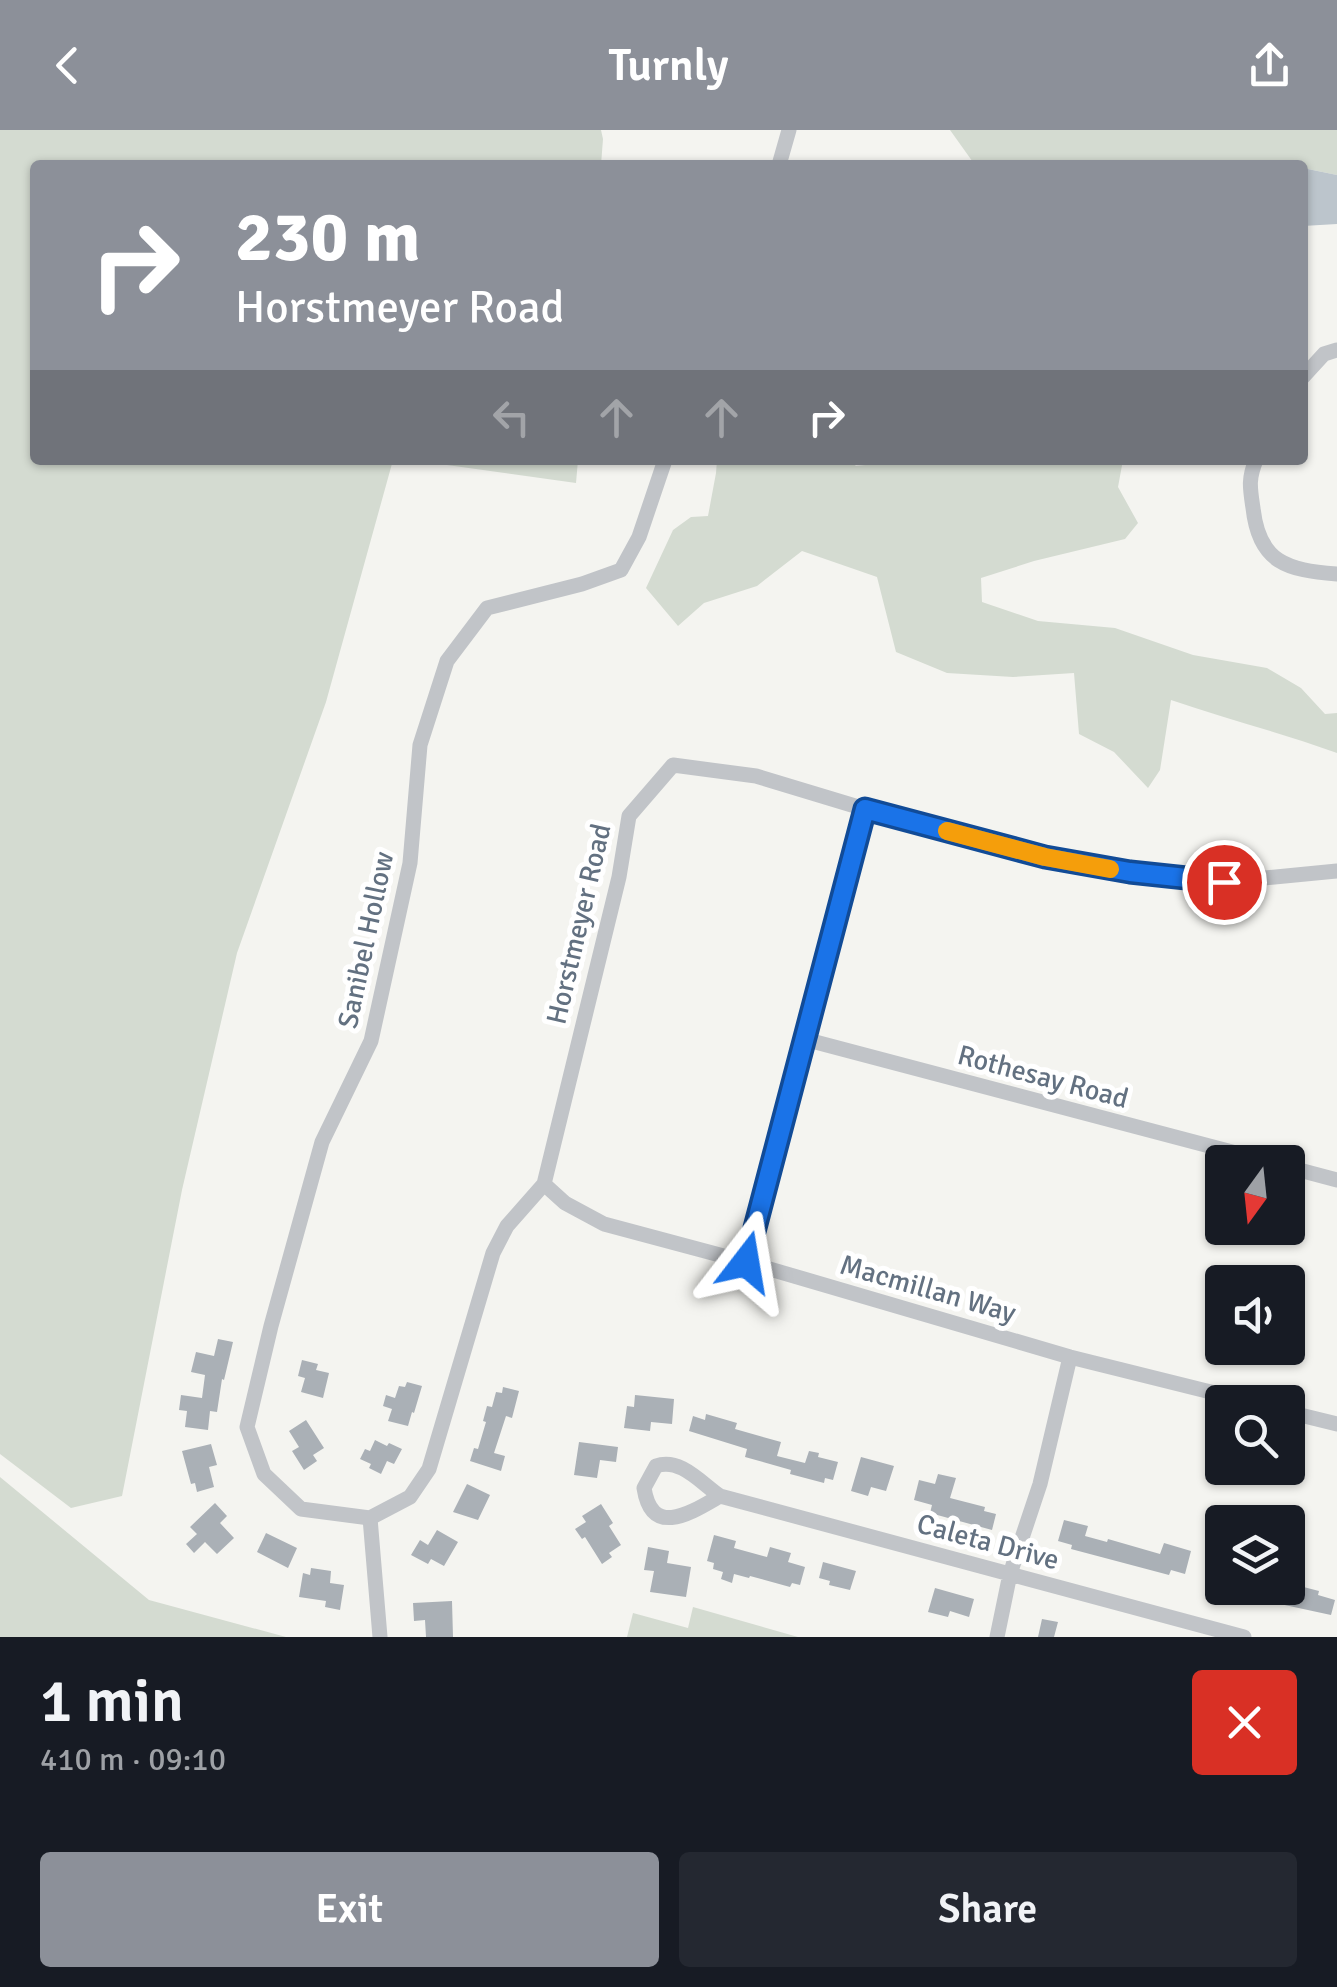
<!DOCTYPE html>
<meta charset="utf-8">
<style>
:root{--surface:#171b24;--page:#242831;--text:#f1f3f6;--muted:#9ea1a6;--accent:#8c9099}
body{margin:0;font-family:Signika,sans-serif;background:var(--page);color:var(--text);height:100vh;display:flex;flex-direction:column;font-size:38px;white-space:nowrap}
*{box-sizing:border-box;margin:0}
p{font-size:32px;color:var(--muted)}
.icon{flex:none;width:55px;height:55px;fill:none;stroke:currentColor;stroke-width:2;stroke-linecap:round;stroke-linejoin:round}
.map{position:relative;height:1507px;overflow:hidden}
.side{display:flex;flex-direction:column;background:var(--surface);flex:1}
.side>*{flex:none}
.hud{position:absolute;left:30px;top:30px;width:1278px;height:305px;border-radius:10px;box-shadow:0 2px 8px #0004;background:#8c9099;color:#fff;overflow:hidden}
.needle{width:65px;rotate:195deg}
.buttons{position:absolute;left:1205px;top:1015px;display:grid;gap:20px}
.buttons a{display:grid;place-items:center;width:100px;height:100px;border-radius:10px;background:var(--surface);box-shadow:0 2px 8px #0004;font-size:50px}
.pin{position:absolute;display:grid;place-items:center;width:85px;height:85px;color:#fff;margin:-42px;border:5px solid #fff;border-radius:50%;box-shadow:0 2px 10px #0007}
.me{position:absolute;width:110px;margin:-55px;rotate:14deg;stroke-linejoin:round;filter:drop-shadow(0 0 8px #0008)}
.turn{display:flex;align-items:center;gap:35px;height:210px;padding:0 40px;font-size:45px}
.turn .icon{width:130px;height:130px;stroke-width:2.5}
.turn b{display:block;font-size:70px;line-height:85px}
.lanes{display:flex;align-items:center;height:95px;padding:0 40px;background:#0003;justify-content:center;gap:50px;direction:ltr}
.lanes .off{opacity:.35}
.round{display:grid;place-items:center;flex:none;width:105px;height:105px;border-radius:10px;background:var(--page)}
.overview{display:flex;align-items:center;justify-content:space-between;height:170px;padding:0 40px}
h1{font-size:60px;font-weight:600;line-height:75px}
.primary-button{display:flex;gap:20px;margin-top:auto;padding:20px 40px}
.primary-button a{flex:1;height:115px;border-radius:10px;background:var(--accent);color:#fff;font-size:40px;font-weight:600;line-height:115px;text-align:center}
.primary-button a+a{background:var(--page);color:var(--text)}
header{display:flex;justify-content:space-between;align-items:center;height:130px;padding:0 40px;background:var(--accent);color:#fff;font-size:45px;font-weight:600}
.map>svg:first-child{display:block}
.green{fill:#d4dbd1}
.water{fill:#bcc5cc}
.building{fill:#aab0b6}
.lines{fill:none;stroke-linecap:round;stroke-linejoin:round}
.street{stroke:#c1c4c8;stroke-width:15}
.route-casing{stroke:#114b97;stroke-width:25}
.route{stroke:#1a73e8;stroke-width:18}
.slow{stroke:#f59e0b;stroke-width:18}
.labels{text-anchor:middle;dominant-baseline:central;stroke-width:10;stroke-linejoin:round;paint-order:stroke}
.street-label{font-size:28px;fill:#637181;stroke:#fff}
</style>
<header><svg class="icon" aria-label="back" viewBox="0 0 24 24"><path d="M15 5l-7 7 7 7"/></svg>Turnly<svg class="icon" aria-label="share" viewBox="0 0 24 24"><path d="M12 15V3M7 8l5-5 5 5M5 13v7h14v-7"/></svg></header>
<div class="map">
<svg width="1337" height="1507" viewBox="0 0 1337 1507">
<rect width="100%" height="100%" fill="#f4f4f0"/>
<path class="green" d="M 0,0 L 601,0 L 603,9 L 601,35 L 35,35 L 35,330 L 393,330 L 326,572 L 237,823 L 182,1060 L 122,1366 L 71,1378 L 0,1324 Z
M 950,0 L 1337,0 L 1337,45 L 1303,38 L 1302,35 L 975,35 Z
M 411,330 L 578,330 L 576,353 Z
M 717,330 L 849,330 L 856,336 L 883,333 L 883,330 L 1123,330 L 1118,357 L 1138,393 L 1125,409 L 1034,431 L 981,448 L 982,472 L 1038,491 L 1115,498 L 1193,525 L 1267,538 L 1301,558 L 1325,584 L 1337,583 L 1337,623 C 1282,603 1226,589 1171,570 L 1160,640 L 1148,658 L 1114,622 L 1079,604 L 1074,543 L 1013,547 L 947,543 L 896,522 L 877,447 L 802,421 L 757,456 L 704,473 L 678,496 L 646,458 L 673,400 L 691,387 L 708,386 L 716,343 Z
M 0,1347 L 149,1470 L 286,1507 L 0,1507 Z
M 693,1477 L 798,1507 L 627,1507 L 633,1483 L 688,1498 Z"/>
<path class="water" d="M 1303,38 L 1337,45 L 1337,94 L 1303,96 Z"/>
<path class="building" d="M 218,1209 L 233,1212 L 224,1250 L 222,1249 L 217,1282 L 210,1281 L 208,1300 L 185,1297 L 187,1281 L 179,1280 L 181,1265 L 202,1268 L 205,1245 L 191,1242 L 196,1222 L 214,1226 Z
M 302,1230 L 318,1234 L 316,1240 L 329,1243 L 323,1268 L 301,1262 L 305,1248 L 298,1246 Z
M 407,1252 L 422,1256 L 414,1283 L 412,1282 L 408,1296 L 388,1291 L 392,1279 L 383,1276 L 386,1265 L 395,1268 L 399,1256 L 405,1257 Z
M 503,1257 L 519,1261 L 512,1288 L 506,1286 L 494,1323 L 505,1326 L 501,1341 L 470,1331 L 474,1318 L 478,1319 L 486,1292 L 483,1291 L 487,1276 L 492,1277 L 496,1262 L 502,1263 Z
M 635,1265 L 674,1269 L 672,1294 L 651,1292 L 650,1301 L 624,1298 L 627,1276 L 634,1277 Z
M 706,1284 L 737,1293 L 735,1299 L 781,1312 L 777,1326 L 805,1333 L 809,1321 L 819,1323 L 818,1327 L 838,1332 L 833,1350 L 825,1348 L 824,1353 L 790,1344 L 791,1340 L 745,1327 L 747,1319 L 689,1301 L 693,1286 L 705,1290 Z
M 306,1290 L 324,1318 L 313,1325 L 317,1331 L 304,1340 L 292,1321 L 299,1317 L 289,1301 Z
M 375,1310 L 387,1316 L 389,1313 L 402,1319 L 394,1334 L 387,1331 L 381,1344 L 369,1338 L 371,1334 L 360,1329 L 365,1319 L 370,1321 Z
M 579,1312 L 618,1317 L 616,1332 L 600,1330 L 597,1348 L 574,1345 Z
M 211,1314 L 217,1335 L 209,1337 L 214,1357 L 197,1362 L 195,1353 L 191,1354 L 182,1321 Z
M 861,1327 L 894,1336 L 886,1361 L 871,1357 L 868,1366 L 851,1361 Z
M 938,1344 L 956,1348 L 950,1368 L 985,1377 L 984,1381 L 996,1384 L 992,1400 L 930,1383 L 932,1375 L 914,1370 L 919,1350 L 935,1354 Z
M 467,1354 L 490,1365 L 478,1390 L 453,1382 Z
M 215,1373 L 227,1386 L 220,1393 L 234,1408 L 217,1424 L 205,1412 L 194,1423 L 186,1414 L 197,1404 L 190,1397 Z
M 601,1374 L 613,1393 L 609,1396 L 621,1415 L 609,1423 L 612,1427 L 602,1434 L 585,1407 L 582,1409 L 575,1399 L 586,1392 L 582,1386 Z
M 1064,1390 L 1088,1396 L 1085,1406 L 1107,1412 L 1108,1409 L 1160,1424 L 1164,1413 L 1191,1421 L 1185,1444 L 1171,1440 L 1169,1445 L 1071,1419 L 1072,1415 L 1058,1411 Z
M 437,1400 L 458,1412 L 444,1436 L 431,1429 L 428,1434 L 411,1425 L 420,1410 L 428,1415 Z
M 266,1403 L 297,1418 L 288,1438 L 257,1422 Z
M 714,1405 L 736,1411 L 734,1418 L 767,1427 L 770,1417 L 791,1423 L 788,1432 L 805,1437 L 800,1455 L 792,1453 L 790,1457 L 750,1446 L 749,1448 L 734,1444 L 732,1453 L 721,1449 L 723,1442 L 713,1439 L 714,1433 L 707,1431 Z
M 648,1417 L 669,1421 L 667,1433 L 691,1437 L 686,1467 L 650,1462 L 654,1441 L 644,1440 Z
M 1211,1431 L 1222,1434 L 1222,1457 L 1206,1453 Z
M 823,1432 L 856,1441 L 850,1460 L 829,1455 L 830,1451 L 819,1448 Z
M 311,1438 L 331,1441 L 330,1453 L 344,1455 L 340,1480 L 325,1477 L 326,1471 L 299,1467 L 303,1443 L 310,1445 Z
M 1288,1453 L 1319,1461 L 1318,1465 L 1335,1470 L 1331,1485 L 1280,1474 L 1236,1460 L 1236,1458 L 1288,1458 Z
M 935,1458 L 974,1469 L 969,1487 L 950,1481 L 948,1487 L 928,1482 Z
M 452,1471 L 453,1507 L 426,1507 L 425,1490 L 414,1491 L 413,1473 Z
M 1042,1489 L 1058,1492 L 1054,1507 L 1038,1507 Z"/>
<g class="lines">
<path class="street" d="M 779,35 L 789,0
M 1302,248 L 1324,224 L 1337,220
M 1256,330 C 1248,349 1250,358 1253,378 C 1259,433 1287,440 1337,444
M 804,909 L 1270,1032
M 1288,1037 L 1337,1050
M 544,1054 L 565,1073 L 604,1094 L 746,1132 L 1070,1227 L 1251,1272
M 746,1132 L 865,679
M 1288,1282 L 1337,1294
M 720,1366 C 692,1382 652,1409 644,1358 L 656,1336 C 680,1327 701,1353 720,1366 L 1244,1507
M 370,1388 L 410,1367 L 429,1339 L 493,1123 L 507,1096 L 544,1054 L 619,747 L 629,686 L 673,635 L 756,646 L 865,679 L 1045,727 L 1130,742 L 1224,752 L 1337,741
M 370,1388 L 301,1379 L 264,1344 L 247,1297 L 271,1196 L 322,1012 L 371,911 L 410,733 L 420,615 L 447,531 L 487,478 L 582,454 L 621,440 L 639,407 L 665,330
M 370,1388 L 380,1507
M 997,1507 L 1010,1444 L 1040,1354 L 1070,1227"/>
</g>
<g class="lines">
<g class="route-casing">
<path id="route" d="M 746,1132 L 865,679 L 1045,727 L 1130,742 L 1224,752"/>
</g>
<use href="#route" class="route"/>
<path class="slow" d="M 947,701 L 1045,727 L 1110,739"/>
</g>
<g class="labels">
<g class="street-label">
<text transform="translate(579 794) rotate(-77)">Horstmeyer Road</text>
<text transform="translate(366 810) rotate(-78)">Sanibel Hollow</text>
<text transform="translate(1043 947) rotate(15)">Rothesay Road</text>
<text transform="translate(928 1159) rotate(16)">Macmillan Way</text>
<text transform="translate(988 1412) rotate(15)">Caleta Drive</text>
</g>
</g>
</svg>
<div class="buttons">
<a><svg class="needle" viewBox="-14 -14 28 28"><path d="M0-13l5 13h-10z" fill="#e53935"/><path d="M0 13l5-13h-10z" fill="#9ea1a6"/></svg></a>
<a><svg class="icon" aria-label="sound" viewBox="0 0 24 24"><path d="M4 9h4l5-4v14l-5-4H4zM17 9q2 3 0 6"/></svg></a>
<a><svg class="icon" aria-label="search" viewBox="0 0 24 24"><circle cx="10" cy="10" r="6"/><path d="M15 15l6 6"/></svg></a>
<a><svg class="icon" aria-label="layers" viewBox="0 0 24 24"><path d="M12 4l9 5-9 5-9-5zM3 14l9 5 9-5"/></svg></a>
</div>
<div class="pin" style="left:1224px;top:752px;background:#d93025"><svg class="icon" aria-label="arrive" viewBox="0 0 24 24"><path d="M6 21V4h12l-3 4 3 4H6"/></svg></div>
<svg class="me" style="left:746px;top:1132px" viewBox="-20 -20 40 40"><path d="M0-17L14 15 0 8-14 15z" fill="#1a73e8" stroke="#fff" stroke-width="4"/></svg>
<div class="hud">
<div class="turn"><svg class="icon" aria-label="right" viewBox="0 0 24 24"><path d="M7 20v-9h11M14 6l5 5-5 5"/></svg><div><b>230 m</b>Horstmeyer Road</div></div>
<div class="lanes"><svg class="icon off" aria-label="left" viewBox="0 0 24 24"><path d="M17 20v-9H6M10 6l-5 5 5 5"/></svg><svg class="icon off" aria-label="ahead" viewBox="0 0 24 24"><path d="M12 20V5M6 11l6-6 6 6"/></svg><svg class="icon off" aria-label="ahead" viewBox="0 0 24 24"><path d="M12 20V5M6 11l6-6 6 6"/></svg><svg class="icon" aria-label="right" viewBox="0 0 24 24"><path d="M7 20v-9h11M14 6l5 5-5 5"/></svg></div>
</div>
</div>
<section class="side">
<div class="overview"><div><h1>1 min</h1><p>410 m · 09:10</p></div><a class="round" style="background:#d93025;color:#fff"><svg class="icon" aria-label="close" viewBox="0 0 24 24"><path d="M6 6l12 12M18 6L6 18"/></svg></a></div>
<div class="primary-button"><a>Exit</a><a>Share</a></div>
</section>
